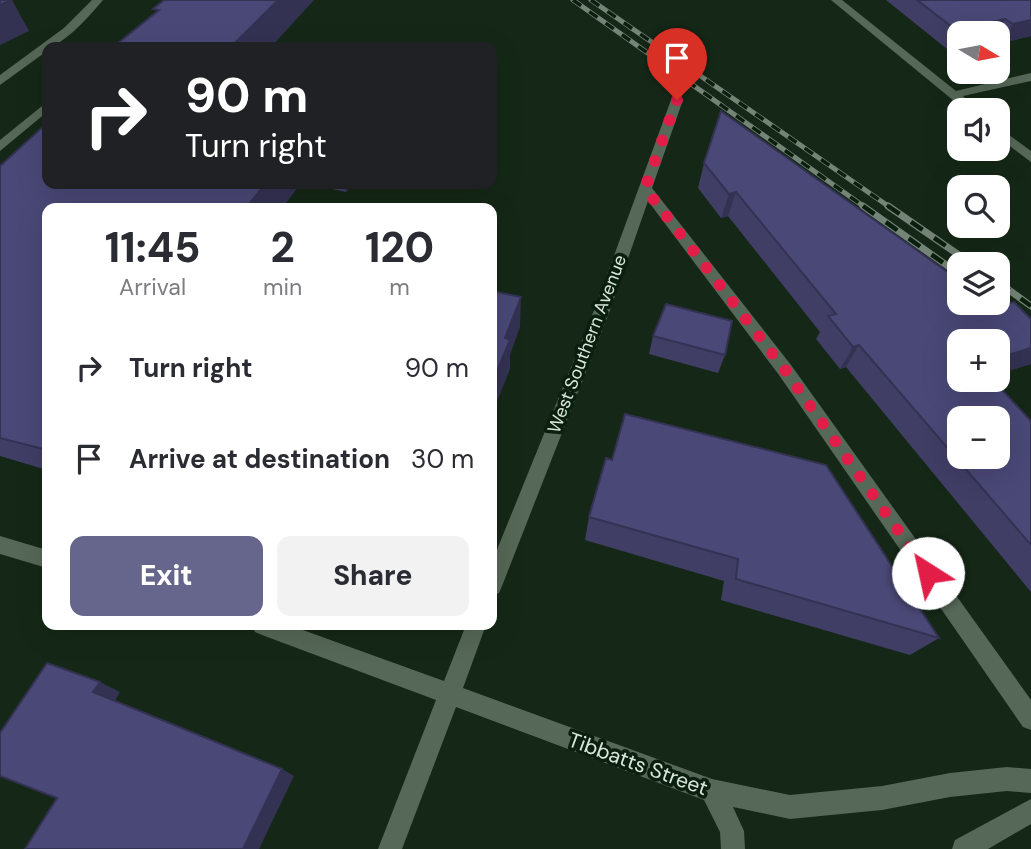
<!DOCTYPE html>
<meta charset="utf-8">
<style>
:root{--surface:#fff;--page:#f2f2f3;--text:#2b2b33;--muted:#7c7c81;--accent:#66668d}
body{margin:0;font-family:"DM Sans",sans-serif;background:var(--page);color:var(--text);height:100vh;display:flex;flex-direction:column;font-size:26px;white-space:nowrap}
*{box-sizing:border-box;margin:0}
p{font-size:23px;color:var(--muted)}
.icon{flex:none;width:38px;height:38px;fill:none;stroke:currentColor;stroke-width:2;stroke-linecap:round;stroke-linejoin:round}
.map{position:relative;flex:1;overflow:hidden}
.drawer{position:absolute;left:42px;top:203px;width:455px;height:427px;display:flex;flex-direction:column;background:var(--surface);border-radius:14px;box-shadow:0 7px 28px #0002}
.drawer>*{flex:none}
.guide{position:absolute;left:42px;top:42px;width:455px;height:147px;border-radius:14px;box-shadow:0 7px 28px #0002;background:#202124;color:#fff;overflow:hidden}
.needle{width:46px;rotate:100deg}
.buttons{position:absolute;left:947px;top:21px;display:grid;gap:14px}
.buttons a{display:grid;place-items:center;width:63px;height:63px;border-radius:14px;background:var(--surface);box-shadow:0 7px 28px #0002;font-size:35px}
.pin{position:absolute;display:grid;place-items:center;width:60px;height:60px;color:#fff;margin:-72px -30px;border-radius:50% 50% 50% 0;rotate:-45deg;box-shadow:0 0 7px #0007}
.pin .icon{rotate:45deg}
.me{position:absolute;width:77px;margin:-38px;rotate:325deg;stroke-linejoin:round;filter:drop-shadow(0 0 5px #0008)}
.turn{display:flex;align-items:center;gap:24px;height:147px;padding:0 28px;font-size:32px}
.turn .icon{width:91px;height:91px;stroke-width:2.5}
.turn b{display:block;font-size:49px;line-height:60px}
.eta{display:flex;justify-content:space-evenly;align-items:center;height:119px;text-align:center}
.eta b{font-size:42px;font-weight:800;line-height:49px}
.action{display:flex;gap:14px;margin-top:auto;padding:14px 28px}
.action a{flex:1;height:80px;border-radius:14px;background:var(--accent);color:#fff;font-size:28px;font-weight:800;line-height:80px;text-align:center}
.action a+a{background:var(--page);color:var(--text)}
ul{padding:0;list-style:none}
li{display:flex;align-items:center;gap:21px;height:91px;padding:0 28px}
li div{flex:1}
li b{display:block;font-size:26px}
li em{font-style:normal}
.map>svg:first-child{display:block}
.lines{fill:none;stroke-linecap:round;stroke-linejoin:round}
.lane{fill:#566857;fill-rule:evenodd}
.street{fill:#566857;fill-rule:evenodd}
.rail-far1-casing{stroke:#748476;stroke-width:5}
.rail-casing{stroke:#748476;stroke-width:7}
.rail-far1{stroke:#0b1f0e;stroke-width:3.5;stroke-dasharray:10;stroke-linecap:butt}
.rail{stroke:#0b1f0e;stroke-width:4.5;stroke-dasharray:14;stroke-linecap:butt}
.wall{fill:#403e65;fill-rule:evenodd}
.shaded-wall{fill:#343253}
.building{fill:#4a4876;stroke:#343253;stroke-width:2;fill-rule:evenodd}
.route{stroke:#e11d48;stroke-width:12;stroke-dasharray:0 21.6}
.labels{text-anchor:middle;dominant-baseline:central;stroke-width:7;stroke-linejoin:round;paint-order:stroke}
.street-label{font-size:18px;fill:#dae7db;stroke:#0b1f0e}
.near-street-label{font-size:21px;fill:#dae7db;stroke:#0b1f0e}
</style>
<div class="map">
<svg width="1031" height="849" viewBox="0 0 1031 849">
<rect width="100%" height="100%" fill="#152817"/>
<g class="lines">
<path class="lane" d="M 92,0 L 103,0 C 92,13 64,46 47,47 L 47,51 L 0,85 L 0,75 L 64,28 Z"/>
<path class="street" d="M 831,0 L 842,0 L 956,91 L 1031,73 L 1031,81 L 963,96 L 978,110 L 965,110 Z
M 677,96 L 683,100 L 652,188 L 791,365 L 1031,700 L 1031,730 L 1023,727 L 779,375 L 648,201 L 609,313 L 502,586 L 499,593 L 492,596 L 492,562 L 593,313 L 671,100 Z
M 47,102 L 47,112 L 0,151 L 0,140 Z
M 998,127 L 1031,151 L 1031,162 L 998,137 Z
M 0,536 L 47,550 L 47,568 L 0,554 Z
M 252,625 L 289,625 L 444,681 L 466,625 L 486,625 L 463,688 L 712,779 L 790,795 L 882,786 L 950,773 L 1007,767 L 1031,769 L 1031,793 L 1007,791 L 950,797 L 882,810 L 790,819 L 733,807 L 744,831 L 745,849 L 721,849 L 720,832 L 704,800 L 456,707 L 402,849 L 378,849 L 436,700 L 262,635 L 255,632 Z
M 1031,799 L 1031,824 L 988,849 L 952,849 L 955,840 Z"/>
<g class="rail-far1-casing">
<path id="rail-far1" d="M 573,0 L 866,208
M 591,0 L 891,208"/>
</g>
<g class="rail-casing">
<path id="rail" d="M 863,206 L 959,274
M 888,206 L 972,264
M 998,282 L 1031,306
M 998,301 L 1031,325"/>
</g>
<use href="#rail-far1" class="rail-far1"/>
<use href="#rail" class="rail"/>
</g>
<path class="wall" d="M 886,0 L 1031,0 L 1031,36 L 1002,43 L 998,40 L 998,33 L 959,33 L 959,46 L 947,49 Z
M 721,111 L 959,280 L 959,303 L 991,303 L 997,307 L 1014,302 L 1031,319 L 1031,364 L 998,374 L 998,341 L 959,341 L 959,380 L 993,380 L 1031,421 L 1031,592 L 846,367 L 840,369 L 816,339 L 820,332 L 728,216 L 721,218 L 698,188 L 704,163 ZM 959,418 L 998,418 L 998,457 L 959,457 Z
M 0,166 L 300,184 L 282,208 L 47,208 L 47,470 L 0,456 Z
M 309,184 L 352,184 L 346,192 Z
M 653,336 L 725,355 L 718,373 L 649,354 Z
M 606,458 L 939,638 L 910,655 L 721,600 L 724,581 L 585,540 L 589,517 Z"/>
<path class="shaded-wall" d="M 10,0 L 12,0 L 29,31 L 0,45 L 0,5 Z
M 278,0 L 314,0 L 271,47 L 231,47 Z
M 1005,19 L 998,33 L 959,33 L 959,46 L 947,49 L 956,30 Z
M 1031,20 L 1031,36 L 1002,43 L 1013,24 Z
M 265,184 L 300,184 L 282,208 L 246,208 Z
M 344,184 L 352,184 L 346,192 Z
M 736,192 L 728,216 L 721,218 L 729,194 Z
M 521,297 L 520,327 L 510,355 L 510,369 L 492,414 L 492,383 L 505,338 Z
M 859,345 L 846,367 L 840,369 L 853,347 Z
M 1031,348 L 1031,364 L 998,374 L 998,358 Z
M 100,682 L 120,692 L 114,702 L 93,692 Z
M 282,769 L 294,776 L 259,849 L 243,849 Z"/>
<path class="building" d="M 0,0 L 10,0 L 0,5 Z
M 164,0 L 278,0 L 231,47 L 113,47 L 159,10 L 153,9 Z
M 917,0 L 1031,0 L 1031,20 L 1013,24 L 1005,19 L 956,30 Z
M 721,111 L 959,280 L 959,303 L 991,303 L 997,307 L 1014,302 L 1031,319 L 1031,348 L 998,358 L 998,341 L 959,341 L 959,380 L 993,380 L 1031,421 L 1031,545 L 859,345 L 853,347 L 828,316 L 836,314 L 736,192 L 729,194 L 704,163 ZM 959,418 L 998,418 L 998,457 L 959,457 Z
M 47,123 L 47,184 L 265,184 L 246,208 L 47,208 L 47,450 L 0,438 L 0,166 Z
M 492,291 L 521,297 L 505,338 L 510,340 L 492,383 Z
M 666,304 L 732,321 L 725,355 L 653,336 Z
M 625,414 L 826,465 L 939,638 L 736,579 L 738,559 L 589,517 L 606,458 L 612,460 Z
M 47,663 L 100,682 L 93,692 L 282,769 L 243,849 L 25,849 L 57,798 L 0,776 L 0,733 Z"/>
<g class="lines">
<path class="route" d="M 677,100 L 645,188 L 785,370 L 928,573"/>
</g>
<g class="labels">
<g class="street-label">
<text transform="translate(587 344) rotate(-69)">West Southern Avenue</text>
</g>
<g class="near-street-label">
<text transform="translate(638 764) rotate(20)">Tibbatts Street</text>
</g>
</g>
</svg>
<div class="buttons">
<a><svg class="needle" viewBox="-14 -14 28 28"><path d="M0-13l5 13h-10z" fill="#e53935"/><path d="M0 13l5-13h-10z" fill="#7c7c81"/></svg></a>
<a><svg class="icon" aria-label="sound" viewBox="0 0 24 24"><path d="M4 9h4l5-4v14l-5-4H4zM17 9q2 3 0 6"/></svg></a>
<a><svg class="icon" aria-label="search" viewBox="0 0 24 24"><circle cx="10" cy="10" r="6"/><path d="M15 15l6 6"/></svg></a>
<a><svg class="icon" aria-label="layers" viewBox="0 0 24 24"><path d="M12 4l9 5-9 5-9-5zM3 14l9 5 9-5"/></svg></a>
<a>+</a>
<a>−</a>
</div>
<div class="pin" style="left:677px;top:100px;background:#d93025"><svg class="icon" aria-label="arrive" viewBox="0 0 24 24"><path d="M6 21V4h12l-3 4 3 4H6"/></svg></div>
<svg class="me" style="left:928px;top:573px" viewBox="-20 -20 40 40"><circle r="19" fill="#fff"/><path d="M0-13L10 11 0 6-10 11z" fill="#e11d48"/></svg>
<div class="guide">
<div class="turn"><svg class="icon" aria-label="right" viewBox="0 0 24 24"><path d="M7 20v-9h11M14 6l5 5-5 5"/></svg><div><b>90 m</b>Turn right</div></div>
</div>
<section class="drawer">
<div class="eta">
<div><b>11:45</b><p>Arrival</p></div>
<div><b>2</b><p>min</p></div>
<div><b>120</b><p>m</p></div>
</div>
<ul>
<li><svg class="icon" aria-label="right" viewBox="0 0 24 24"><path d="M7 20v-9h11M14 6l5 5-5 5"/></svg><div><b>Turn right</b></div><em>90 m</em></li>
<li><svg class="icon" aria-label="arrive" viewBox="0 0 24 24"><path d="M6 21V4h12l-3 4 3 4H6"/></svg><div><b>Arrive at destination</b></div><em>30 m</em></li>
</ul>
<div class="action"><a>Exit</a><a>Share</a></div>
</section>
</div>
